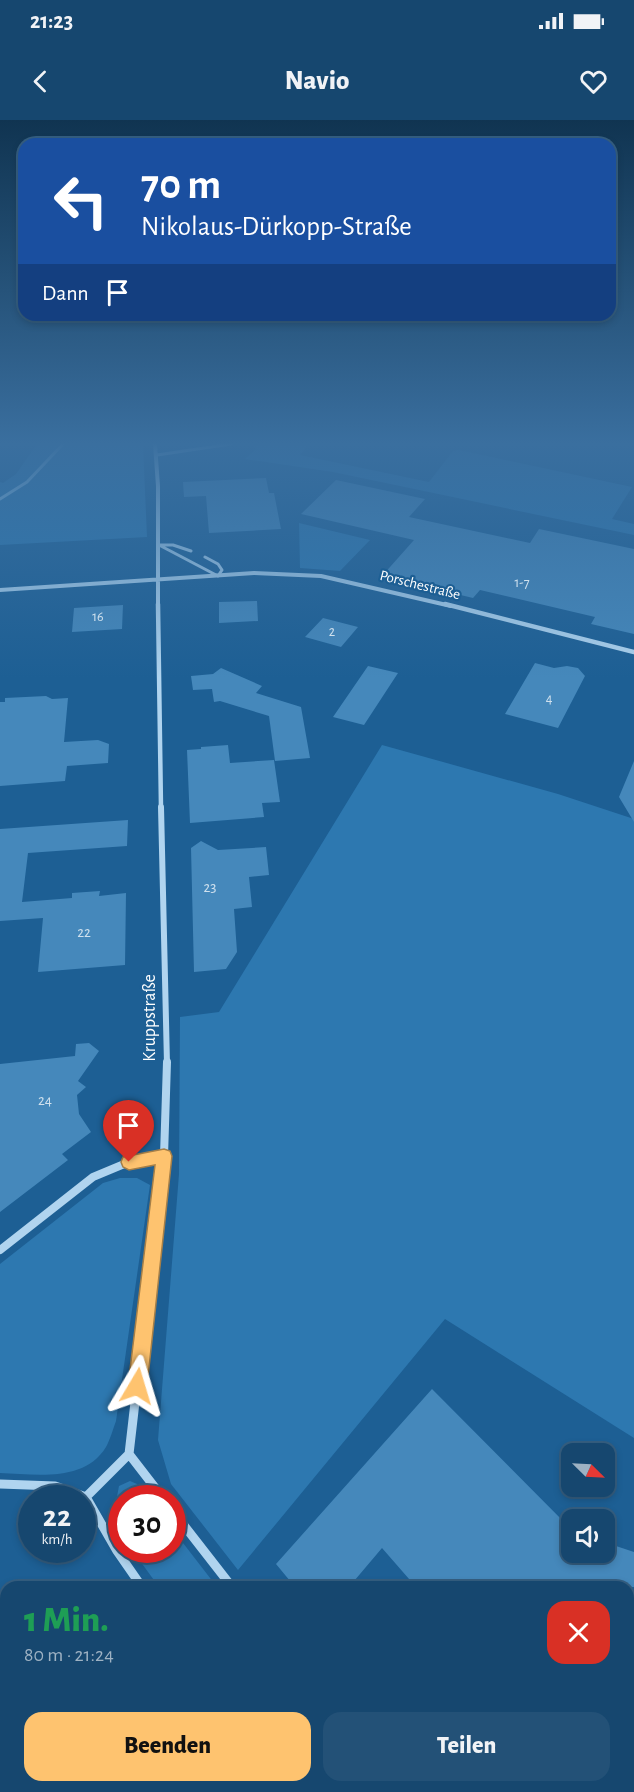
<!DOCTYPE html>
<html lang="de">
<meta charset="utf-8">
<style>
:root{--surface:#16476f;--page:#235177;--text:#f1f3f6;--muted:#9eb2c3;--line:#355f82;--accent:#fec36f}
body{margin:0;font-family:"Alegreya Sans",sans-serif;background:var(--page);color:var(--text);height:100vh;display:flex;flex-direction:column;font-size:22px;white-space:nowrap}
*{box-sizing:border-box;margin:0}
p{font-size:20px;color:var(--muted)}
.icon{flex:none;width:33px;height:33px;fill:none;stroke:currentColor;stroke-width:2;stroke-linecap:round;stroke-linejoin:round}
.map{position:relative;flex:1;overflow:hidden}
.sheet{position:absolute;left:0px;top:1461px;width:634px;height:212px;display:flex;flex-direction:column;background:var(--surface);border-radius:18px 18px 0 0;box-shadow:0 3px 9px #0003,0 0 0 2px var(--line)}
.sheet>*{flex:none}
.hud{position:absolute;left:18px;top:18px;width:598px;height:183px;border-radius:18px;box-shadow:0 3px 9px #0003,0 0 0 2px var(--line);background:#1a4fa0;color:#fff;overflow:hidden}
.needle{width:39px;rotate:114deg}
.fabs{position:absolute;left:561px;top:1323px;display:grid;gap:12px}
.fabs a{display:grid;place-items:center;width:54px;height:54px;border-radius:12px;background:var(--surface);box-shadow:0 3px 9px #0003,0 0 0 2px var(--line);font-size:30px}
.speed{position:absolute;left:18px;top:1365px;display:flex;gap:12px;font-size:30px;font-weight:700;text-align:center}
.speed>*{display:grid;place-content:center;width:78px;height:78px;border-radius:50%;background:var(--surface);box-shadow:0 3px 9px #0003,0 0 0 2px var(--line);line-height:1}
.speed small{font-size:15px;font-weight:400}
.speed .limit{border:9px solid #d22;background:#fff;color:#111}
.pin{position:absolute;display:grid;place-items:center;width:51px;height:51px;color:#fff;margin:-62px -26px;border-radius:50% 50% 50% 0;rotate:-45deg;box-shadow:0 0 6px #0007}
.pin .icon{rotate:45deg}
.me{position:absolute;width:66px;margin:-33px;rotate:7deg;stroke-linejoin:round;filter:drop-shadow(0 0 4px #0008)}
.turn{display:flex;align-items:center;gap:21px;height:126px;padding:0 24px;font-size:27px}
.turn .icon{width:78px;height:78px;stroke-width:2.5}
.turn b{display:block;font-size:42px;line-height:51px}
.then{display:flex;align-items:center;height:57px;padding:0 24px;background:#0003;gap:12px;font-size:22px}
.round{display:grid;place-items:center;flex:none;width:63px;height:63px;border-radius:18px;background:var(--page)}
.summary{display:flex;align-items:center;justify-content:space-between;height:102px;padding:0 24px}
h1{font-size:36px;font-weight:800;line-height:45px;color:#1e9e55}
.cta{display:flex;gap:12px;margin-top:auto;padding:12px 24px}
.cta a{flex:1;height:69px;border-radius:18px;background:var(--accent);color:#111;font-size:24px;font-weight:800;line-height:69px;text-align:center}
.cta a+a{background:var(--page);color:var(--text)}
.status{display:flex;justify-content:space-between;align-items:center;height:42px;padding:0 30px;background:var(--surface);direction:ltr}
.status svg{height:16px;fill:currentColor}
header{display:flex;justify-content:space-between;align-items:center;height:78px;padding:0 24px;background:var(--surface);font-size:27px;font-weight:800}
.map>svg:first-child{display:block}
.green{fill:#2d78b0}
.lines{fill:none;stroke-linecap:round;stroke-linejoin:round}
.stream{stroke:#a3d0f0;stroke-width:3}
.building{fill:#4588bb}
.lane{stroke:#b0d4ef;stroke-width:3}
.street-far4{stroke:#b0d4ef;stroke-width:4}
.street-far3{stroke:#b0d4ef;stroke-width:4.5}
.street-far2{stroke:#b0d4ef;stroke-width:6}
.street-far1{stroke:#b0d4ef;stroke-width:8}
.street{stroke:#b0d4ef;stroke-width:9}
.route{fill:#fec36f;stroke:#a57f48;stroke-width:1.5}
.labels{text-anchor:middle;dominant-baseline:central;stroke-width:4.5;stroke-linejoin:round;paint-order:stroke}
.far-number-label{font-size:14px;fill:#d0e1ee}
.far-street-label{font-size:15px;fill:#fff;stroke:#1d5f94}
.number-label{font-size:15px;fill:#d0e1ee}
.street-label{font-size:18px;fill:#fff;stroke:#1d5f94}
</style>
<div class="status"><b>21:23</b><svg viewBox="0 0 49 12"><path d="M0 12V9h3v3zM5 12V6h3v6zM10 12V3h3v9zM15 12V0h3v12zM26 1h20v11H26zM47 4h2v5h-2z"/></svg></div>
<header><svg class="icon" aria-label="back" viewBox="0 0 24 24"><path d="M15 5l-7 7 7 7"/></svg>Navio<svg class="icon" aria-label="heart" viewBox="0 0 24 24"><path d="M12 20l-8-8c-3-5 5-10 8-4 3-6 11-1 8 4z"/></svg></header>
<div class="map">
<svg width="634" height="1672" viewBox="0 0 634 1672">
<rect width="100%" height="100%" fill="#1d5f94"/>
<path class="green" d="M 37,324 L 143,324 L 147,417 L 0,425 L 0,362 L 3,363 L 16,354 Z
M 262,324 L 304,324 L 307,327 L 300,335 L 429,362 L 453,331 L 459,330 L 632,367 L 612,399 L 634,404 L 634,415 L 333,352 L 245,339 L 256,329 L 252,326 Z
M 299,403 L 370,420 L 340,451 L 300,448 Z
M 382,625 L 558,674 L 634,699 L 634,1318 L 445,1199 L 238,1450 L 171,1364 L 158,1320 L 179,1054 L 180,897 L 219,892 Z
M 120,1058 L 137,1058 L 150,1065 L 116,1301 C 113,1309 110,1320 106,1327 C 84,1363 35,1354 0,1353 L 0,1144 L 103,1063 Z
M 130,1361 L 137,1364 L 148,1378 L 122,1378 L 121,1406 L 116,1382 L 119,1366 Z
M 173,1410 L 217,1467 L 159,1467 L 132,1430 L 172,1430 Z
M 6,1657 L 6,1666 L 58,1667 L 53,1672 L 0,1672 L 0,1663 Z"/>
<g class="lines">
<path class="stream" d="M 0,379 L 27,362 L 63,324"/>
</g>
<path class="building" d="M 266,358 L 269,373 L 274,373 L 281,409 L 209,413 L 206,376 L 184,377 L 183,362 Z
M 336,360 L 425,379 L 409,397 L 530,423 L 539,409 L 634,429 L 634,514 L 591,504 L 595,497 L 480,470 L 473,478 L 382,456 L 414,420 L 301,394 Z
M 257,481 L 258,501 L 219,503 L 219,482 Z
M 123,485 L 122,509 L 72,512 L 74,488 Z
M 323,498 L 358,507 L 341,527 L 305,517 Z
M 535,543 L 554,548 L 567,546 L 578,548 L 585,556 L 558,608 L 505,594 Z
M 368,546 L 398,553 L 364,605 L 333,597 Z
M 221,548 L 262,566 L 256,573 L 301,587 L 310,638 L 275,641 L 269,596 L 220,581 L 214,582 L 212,569 L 193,570 L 191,556 L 213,554 Z
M 46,576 L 52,579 L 68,578 L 64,622 L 98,620 L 109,624 L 108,643 L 67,646 L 65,661 L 0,666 L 0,582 L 5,582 L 5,578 Z
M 228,625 L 230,643 L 274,640 L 280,682 L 262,683 L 264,697 L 190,703 L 187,630 L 201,629 L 201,627 Z
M 634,641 L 634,702 L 619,677 Z
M 128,700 L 127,726 L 28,733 L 22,782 L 72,778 L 72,773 L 100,771 L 99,776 L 126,773 L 125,845 L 38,852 L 43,798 L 0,801 L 0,709 Z
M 201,721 L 218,730 L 266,727 L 269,755 L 249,757 L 252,787 L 234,789 L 237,832 L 226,849 L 194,852 L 191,728 Z
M 89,923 L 99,931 L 78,961 L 86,967 L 77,975 L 79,994 L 91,1012 L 62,1034 L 68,1040 L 0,1092 L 0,944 L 75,936 L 76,924 Z
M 432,1269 L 572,1410 L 572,1432 L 604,1432 L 604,1422 L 634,1432 L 634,1467 L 416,1467 L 382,1428 L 349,1467 L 295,1467 L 276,1444 Z"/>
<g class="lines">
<path class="lane" d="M 157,335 L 231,324
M 191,431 L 173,425 L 159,425 L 218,456 L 222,450 L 218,444 L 205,437"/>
<path class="street-far4" d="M 155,324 L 158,366 L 158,486
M 0,470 L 254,453 L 321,456 L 451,486"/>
<path class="street-far3" d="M 158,484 L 161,688
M 445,484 L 634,532"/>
<path class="street-far2" d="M 161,687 L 167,944"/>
<path class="street-far1" d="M 0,1130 L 93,1057 L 129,1042 L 164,1036
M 137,1266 L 164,1036 L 167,942"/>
<path class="street" d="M 129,1334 L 163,1378
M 0,1364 L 55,1366 L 86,1377
M 86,1377 L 129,1334 L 137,1265
M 86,1377 L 117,1431 L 142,1467
M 172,1390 L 232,1467
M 283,1666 L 286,1672
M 403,1666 L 445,1672
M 337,1672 L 352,1666"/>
</g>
<linearGradient id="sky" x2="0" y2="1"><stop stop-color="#103451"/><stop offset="0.58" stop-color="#3a6f9f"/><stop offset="1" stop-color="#3a6f9f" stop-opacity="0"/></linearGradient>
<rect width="634" height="558" fill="url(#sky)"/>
<path class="route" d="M 164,1029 L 170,1031 L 172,1036 L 147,1266 L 144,1273 L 137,1275 L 131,1273 L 128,1266 L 155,1045 L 129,1050 L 123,1047 L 121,1042 L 123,1037 Z"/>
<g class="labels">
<g class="far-number-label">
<text x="522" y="463">1-7</text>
<text x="98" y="497">16</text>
<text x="332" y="512">2</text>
<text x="549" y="579">4</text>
</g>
<g class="far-street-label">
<text transform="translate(420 465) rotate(14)">Porschestraße</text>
</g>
<g class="number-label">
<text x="210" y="767">23</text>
<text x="84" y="812">22</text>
<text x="45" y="980">24</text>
</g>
<g class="street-label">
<text transform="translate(150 898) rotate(-90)">Kruppstraße</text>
</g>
</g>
</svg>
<div class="fabs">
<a><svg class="needle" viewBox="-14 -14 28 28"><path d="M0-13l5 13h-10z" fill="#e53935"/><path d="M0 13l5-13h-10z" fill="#9eb2c3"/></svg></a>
<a><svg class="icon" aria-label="sound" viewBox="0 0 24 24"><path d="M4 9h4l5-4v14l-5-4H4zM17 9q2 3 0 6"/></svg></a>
</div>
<div class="speed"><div>22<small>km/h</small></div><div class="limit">30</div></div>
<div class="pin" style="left:129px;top:1042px;background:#d93025"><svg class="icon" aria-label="arrive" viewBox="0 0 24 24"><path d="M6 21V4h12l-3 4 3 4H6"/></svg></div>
<svg class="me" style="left:137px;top:1266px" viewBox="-20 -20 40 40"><path d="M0-17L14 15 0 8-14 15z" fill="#fec36f" stroke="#fff" stroke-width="4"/></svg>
<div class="hud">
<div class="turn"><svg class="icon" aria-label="left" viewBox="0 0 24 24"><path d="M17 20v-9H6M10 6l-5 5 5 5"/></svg><div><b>70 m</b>Nikolaus-Dürkopp-Straße</div></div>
<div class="then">Dann<svg class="icon" aria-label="arrive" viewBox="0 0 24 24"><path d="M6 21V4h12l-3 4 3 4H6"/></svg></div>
</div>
<section class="sheet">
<div class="summary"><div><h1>1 Min.</h1><p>80 m · 21:24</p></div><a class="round" style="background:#d93025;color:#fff"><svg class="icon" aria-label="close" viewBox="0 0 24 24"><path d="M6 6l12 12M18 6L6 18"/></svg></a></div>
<div class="cta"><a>Beenden</a><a>Teilen</a></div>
</section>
</div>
